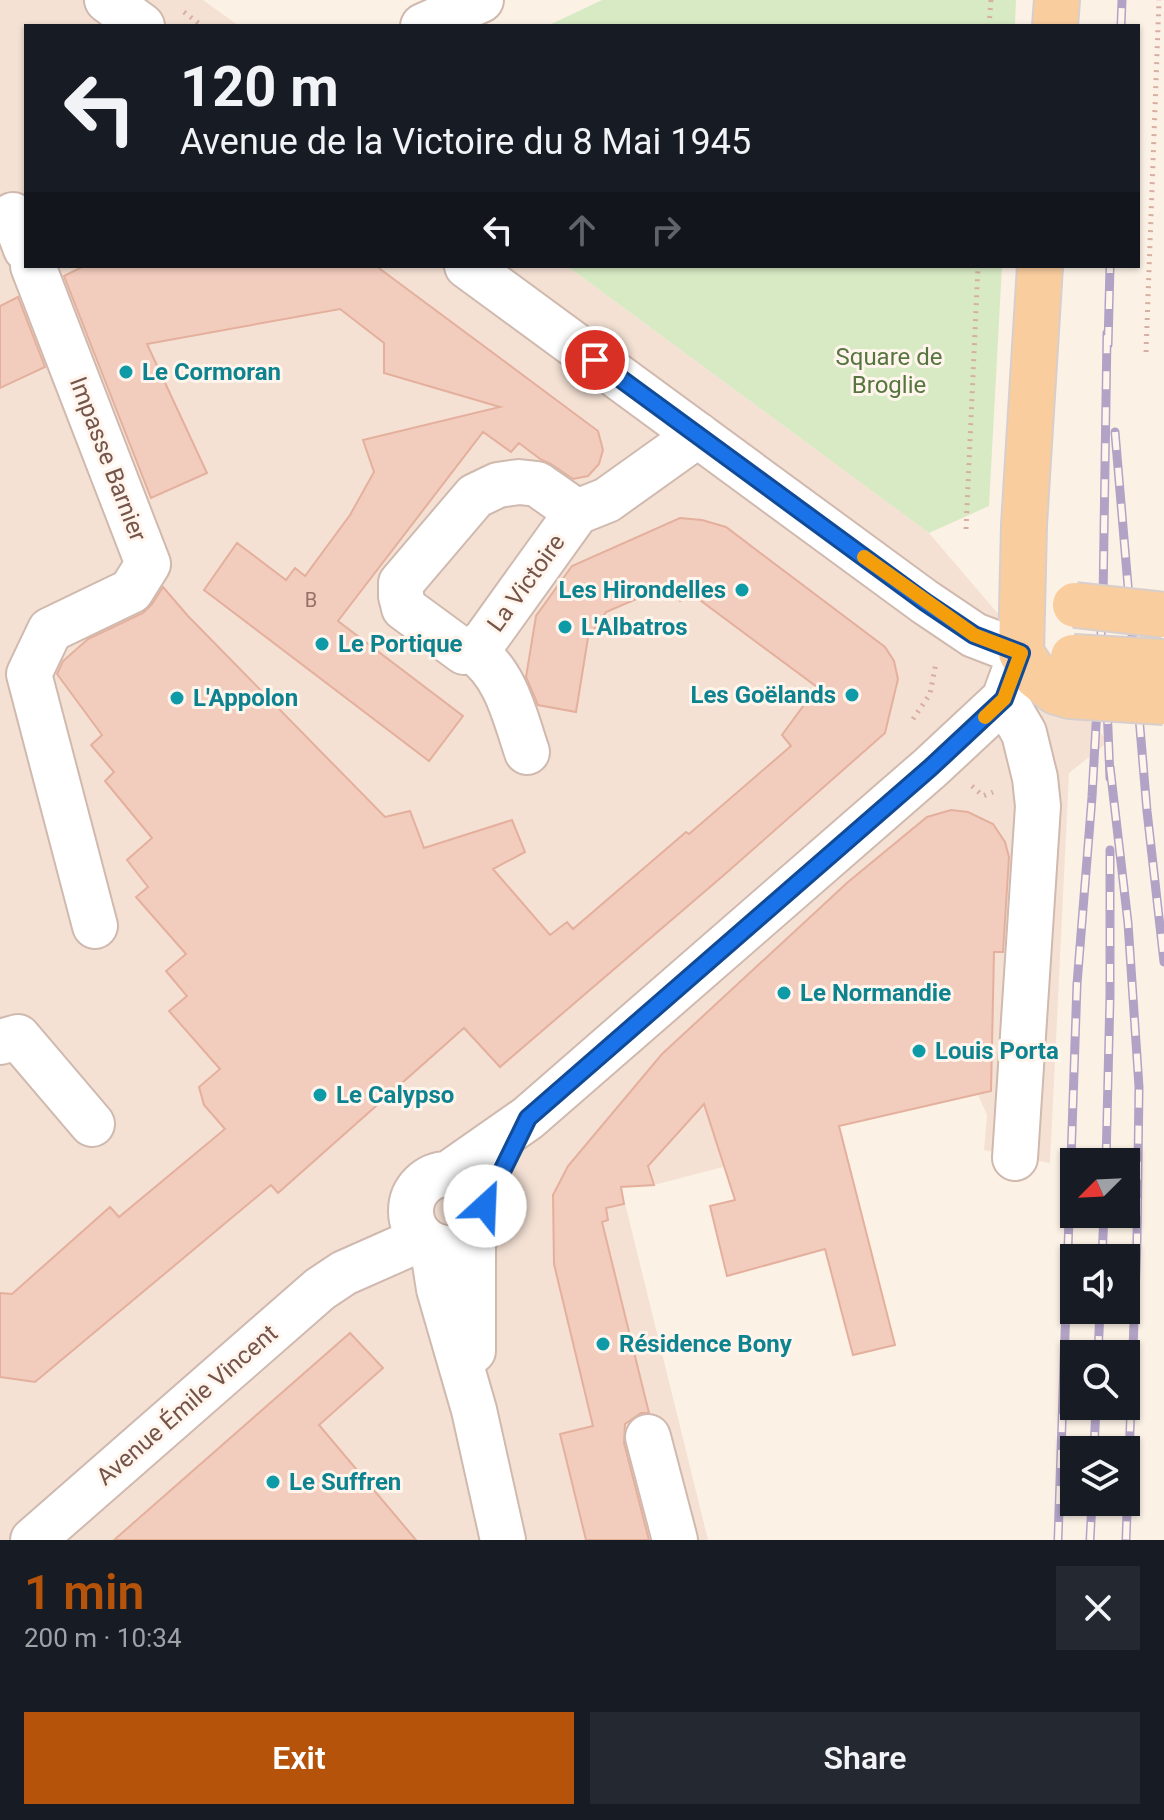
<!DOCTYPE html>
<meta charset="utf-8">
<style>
:root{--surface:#171b24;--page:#242831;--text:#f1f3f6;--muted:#9ea1a6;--accent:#b45309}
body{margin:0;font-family:Roboto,sans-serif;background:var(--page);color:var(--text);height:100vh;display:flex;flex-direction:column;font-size:30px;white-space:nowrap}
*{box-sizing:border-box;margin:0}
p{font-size:26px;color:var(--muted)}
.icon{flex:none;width:44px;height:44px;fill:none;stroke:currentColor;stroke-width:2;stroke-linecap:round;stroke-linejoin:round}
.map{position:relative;height:1540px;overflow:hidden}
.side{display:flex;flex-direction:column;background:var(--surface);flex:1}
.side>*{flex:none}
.guide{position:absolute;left:24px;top:24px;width:1116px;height:244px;border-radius:0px;box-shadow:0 2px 6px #0004;background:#171b24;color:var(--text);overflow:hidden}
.needle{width:52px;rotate:246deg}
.tools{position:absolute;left:1060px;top:1148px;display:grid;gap:16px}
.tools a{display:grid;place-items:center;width:80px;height:80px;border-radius:0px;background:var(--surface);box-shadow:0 2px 6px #0004;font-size:40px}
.pin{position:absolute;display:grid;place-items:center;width:68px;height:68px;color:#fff;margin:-34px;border:4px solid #fff;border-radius:50%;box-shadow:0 2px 8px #0007}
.me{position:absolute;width:88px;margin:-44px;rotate:25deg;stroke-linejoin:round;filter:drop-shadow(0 0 6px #0008)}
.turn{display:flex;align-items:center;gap:28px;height:168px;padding:0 24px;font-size:36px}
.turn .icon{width:104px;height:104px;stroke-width:2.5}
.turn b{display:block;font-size:56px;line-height:68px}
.lanes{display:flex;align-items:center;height:76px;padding:0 24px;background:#0003;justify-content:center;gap:40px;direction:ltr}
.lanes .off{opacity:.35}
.round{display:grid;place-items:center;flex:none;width:84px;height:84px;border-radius:0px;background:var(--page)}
.summary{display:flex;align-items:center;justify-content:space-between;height:136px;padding:0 24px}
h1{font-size:48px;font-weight:600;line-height:60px;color:var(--accent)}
.action{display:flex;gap:16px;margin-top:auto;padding:16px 24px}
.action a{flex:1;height:92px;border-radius:0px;background:var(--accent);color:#fff;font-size:32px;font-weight:600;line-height:92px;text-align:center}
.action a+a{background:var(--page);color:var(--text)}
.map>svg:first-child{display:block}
.residential{fill:#f4e1d4}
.green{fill:#d8eac4}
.building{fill:#f2ccbd;stroke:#e4b09d;stroke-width:2}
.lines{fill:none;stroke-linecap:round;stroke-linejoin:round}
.minor-casing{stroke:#d0b9ae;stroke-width:48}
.major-casing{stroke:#d8cfcc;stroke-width:48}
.path{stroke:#d7afa0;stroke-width:5;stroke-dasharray:2 6;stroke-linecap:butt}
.minor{stroke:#fff;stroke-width:44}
.major{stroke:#facd9e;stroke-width:44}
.rail-casing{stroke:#b2a3c6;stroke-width:9}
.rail{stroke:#fff5ec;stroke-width:6;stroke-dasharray:18;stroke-linecap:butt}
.major-bridge-casing{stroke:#d8cfcc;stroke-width:48;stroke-linecap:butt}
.major-bridge{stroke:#facd9e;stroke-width:44}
.route-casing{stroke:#114b97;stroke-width:20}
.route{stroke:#1a73e8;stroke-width:14}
.slow{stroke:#f59e0b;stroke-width:14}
.culture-dot{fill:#0f9aa8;stroke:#fff5ec;stroke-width:3}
.labels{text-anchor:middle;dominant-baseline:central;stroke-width:6;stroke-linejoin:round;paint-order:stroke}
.number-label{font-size:20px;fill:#947267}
.park-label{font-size:24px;fill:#567540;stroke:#fff5ec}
.culture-label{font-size:24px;font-weight:bold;fill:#0d838f;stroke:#fff5ec;text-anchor:start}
.street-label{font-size:24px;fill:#75544a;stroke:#fff5ec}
</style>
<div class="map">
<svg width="1164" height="1540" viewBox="0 0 1164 1540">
<rect width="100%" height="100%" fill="#fcf1e5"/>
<path class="residential" d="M 0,0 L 203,0 L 239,26 L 26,26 L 26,266 L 567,266 L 929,533 L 1108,742 L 1069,773 L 1050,1163 L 984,1150 L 987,1115 L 978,1095 L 798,1135 L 769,1155 L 654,1185 L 621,1187 L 708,1540 L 0,1540 Z"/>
<path class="green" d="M 602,0 L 1016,0 L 1015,26 L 547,26 Z
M 567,266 L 1002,266 L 989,506 L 929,533 Z"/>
<path class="building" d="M 84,266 L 376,266 L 598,431 L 603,450 L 599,464 L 588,476 L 573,479 L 551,464 L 540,459 L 519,443 L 511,452 L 483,432 L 338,621 L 463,716 L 429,761 L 204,590 L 237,543 L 286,580 L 295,568 L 305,576 L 350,515 L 374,472 L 363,440 L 500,407 L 384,373 L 384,343 L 340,309 L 147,344 L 207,473 L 151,498 L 64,276 Z
M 18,297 L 45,367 L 0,388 L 0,306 Z
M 680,518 L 702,520 L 726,527 L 885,647 L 894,661 L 898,679 L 885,733 L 724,875 L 500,1067 L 464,1028 L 278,1193 L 271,1185 L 35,1382 L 0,1377 L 0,1293 L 12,1294 L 110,1207 L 119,1217 L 225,1129 L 204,1105 L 199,1087 L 220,1069 L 169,1011 L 187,996 L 166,971 L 186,954 L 136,897 L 148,887 L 127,860 L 152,838 L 105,781 L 114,772 L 91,745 L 102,735 L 57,674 L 63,661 L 88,639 L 143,613 L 152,604 L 163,587 L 188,616 L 385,817 L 410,811 L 424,848 L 512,820 L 525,852 L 493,869 L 550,935 L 567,922 L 573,929 L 686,832 L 689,834 L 791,746 L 782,735 L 817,687 L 693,595 L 680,601 L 671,584 L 606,612 L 588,638 L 576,712 L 538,705 L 526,677 L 536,616 L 572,566 Z
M 951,810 L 968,812 L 993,824 L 1005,842 L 1009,857 L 1003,952 L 994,952 L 991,1091 L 839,1126 L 895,1345 L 853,1355 L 825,1249 L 727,1276 L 710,1206 L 735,1200 L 704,1104 L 648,1166 L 654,1185 L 621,1187 L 624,1204 L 606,1208 L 608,1220 L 602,1222 L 649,1413 L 641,1413 L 625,1424 L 624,1443 L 649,1540 L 586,1540 L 560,1434 L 593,1426 L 554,1264 L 553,1195 L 568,1166 L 662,1054 L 848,882 L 927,817 Z
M 350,1333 L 383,1368 L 319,1425 L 416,1540 L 114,1540 Z"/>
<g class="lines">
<g class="minor-casing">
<path id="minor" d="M 107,0 L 142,26
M 423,26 L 481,0
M 13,215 L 26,249
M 33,266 L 148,564 L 131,591 L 50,630 L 29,674 L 95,926
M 519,482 L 537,484 L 577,512 L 485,640 L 473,651 L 464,652 L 404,608 L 401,596 L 401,583 L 475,496 L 498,485 Z
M 577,512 L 607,500 L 698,435
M 473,651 C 506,673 515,717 527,752
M 1004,699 L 1024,733 L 1035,778 L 1038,806 L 1015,1158
M 0,1042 L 18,1037 L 92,1124
M 448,1174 L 528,1118 L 930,768 L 1004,699 L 1021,653 L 974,635 L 925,602 L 467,266
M411 1211a37 37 0 1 1 74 0a37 37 0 1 1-74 0Z
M 473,1238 L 473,1351
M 432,1244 L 439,1289 L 474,1410 L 503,1540
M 648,1437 L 675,1540
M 33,1540 L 320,1289 L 344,1273 L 423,1238"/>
</g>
<g class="major-casing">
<path id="major" d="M 1055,26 L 1057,0
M 1040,266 L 1024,525 L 1021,653 L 1037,677 L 1056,692 L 1070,696"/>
</g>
<path class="path" d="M 184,12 L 202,26
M 989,26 L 991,0
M 1146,352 L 1159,0
M 966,529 L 978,266
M 913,719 L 930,694 L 936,663
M 972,786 L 983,796 L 993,792"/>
<use href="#minor" class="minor"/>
<use href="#major" class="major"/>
<g class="rail-casing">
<path id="rail" d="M 1121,26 L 1122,0
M 1108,345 L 1110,266
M 1115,432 L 1147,811 L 1164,962
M 1107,706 L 1110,778
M 1110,767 L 1128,923 L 1139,1087 L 1137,1240 L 1126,1540
M 1106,1162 L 1110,996 L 1110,850
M 1102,1258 L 1104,1214
M 1098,1354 L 1100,1310
M 1094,1450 L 1096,1406
M 1058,1540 L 1077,984 L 1092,797 L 1103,600 L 1107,333
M 1090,1540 L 1092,1502"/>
</g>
<use href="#rail" class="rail"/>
<g class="major-bridge-casing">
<path id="major-bridge" d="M 1075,605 L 1164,615
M 1073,657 L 1164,662
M 1070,696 L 1164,702"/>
</g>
<use href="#major-bridge" class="major-bridge"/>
</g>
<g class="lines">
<g class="route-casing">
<path id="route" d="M 485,1206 L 528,1118 L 930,768 L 1004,699 L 1021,653 L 974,635 L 925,602 L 595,360"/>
</g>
<use href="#route" class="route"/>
<path class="slow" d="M 864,557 L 974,635 L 1021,653 L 1004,699 L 985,717"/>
</g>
<g class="culture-dot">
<circle cx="126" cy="372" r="8"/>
<circle cx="742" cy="590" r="8"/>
<circle cx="565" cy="627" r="8"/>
<circle cx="322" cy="644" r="8"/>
<circle cx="852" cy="695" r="8"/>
<circle cx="177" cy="698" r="8"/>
<circle cx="784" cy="993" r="8"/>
<circle cx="919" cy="1051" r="8"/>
<circle cx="320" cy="1095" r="8"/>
<circle cx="603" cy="1344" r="8"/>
<circle cx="273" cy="1482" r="8"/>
</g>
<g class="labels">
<g class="number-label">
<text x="311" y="600">B</text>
</g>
<g class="park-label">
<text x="889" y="357">Square de<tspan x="889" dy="28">Broglie</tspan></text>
</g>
<g class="culture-label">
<text x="142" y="372">Le Cormoran</text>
<text x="726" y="590" text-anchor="end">Les Hirondelles</text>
<text x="581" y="627">L'Albatros</text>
<text x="338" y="644">Le Portique</text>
<text x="836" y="695" text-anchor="end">Les Goëlands</text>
<text x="193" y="698">L'Appolon</text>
<text x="800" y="993">Le Normandie</text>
<text x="935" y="1051">Louis Porta</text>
<text x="336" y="1095">Le Calypso</text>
<text x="619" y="1344">Résidence Bony</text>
<text x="289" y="1482">Le Suffren</text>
</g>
<g class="street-label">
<text transform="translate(108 459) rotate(69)">Impasse Barnier</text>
<text transform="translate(526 583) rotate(-54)">La Victoire</text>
<text transform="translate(187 1405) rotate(-41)">Avenue Émile Vincent</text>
</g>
</g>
</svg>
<div class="tools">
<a><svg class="needle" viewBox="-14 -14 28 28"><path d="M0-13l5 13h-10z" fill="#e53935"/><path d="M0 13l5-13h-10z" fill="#9ea1a6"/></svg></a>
<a><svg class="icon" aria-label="sound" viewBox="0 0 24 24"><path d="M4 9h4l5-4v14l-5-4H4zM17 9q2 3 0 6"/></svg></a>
<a><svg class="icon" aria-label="search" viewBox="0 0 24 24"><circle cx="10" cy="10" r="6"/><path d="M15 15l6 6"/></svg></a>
<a><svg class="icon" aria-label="layers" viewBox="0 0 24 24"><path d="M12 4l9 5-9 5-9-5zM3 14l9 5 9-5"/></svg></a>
</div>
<div class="pin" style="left:595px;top:360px;background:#d93025"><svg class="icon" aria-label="arrive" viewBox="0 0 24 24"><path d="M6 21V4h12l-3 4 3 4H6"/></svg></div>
<svg class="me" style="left:485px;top:1206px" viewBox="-20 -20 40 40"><circle r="19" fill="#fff"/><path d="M0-13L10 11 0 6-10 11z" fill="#1a73e8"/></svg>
<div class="guide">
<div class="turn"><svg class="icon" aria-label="left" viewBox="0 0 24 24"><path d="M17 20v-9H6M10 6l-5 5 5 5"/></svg><div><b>120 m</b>Avenue de la Victoire du 8 Mai 1945</div></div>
<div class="lanes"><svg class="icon" aria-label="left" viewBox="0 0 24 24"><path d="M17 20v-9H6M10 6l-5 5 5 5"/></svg><svg class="icon off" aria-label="ahead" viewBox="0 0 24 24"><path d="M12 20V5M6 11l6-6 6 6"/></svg><svg class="icon off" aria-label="right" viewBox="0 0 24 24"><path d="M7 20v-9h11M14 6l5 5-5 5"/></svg></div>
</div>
</div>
<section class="side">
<div class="summary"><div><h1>1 min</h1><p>200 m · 10:34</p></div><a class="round"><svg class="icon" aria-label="close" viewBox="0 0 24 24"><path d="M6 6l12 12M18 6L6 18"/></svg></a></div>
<div class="action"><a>Exit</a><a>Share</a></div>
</section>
